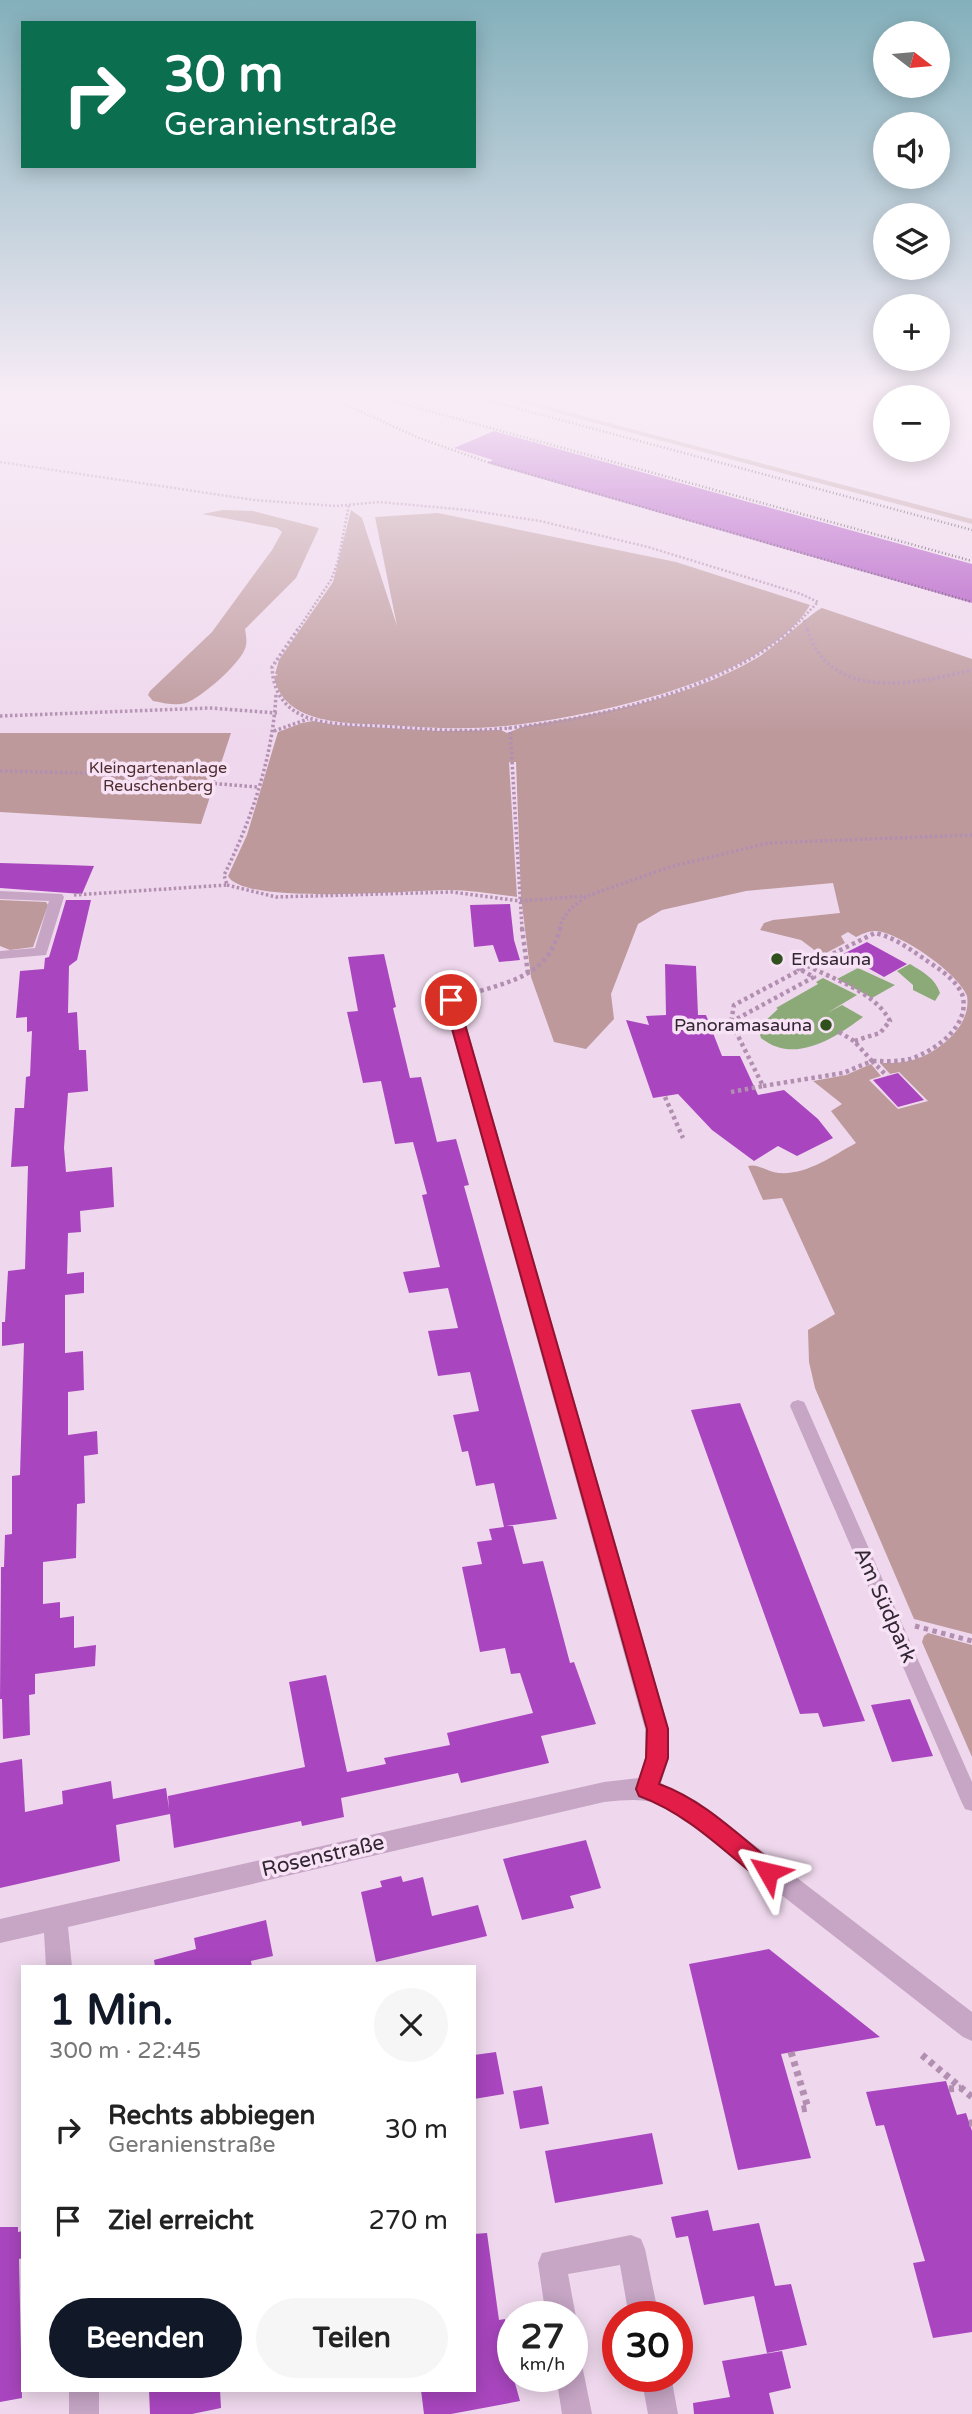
<!DOCTYPE html>
<html lang="de">
<meta charset="utf-8">
<style>
:root{--surface:#fff;--page:#f6f6f6;--text:#222;--muted:#767676;--accent:#111827}
body{margin:0;font-family:"Varela Round",sans-serif;background:var(--page);color:var(--text);height:100vh;display:flex;flex-direction:column;font-size:26px;white-space:nowrap}
*{box-sizing:border-box;margin:0}
p{font-size:23px;color:var(--muted)}
.icon{flex:none;width:38px;height:38px;fill:none;stroke:currentColor;stroke-width:2;stroke-linecap:round;stroke-linejoin:round}
.map{position:relative;flex:1;overflow:hidden}
.panel{position:absolute;left:21px;top:1965px;width:455px;height:427px;display:flex;flex-direction:column;background:var(--surface);border-radius:0px;box-shadow:0 4px 18px #0003}
.panel>*{flex:none}
.banner{position:absolute;left:21px;top:21px;width:455px;height:147px;border-radius:0px;box-shadow:0 4px 18px #0003;background:#0b6e4f;color:#fff;overflow:hidden}
.needle{width:46px;rotate:106deg}
.controls{position:absolute;left:873px;top:21px;display:grid;gap:14px}
.controls a{display:grid;place-items:center;width:77px;height:77px;border-radius:50%;background:var(--surface);box-shadow:0 4px 18px #0003;font-size:35px}
.speed{position:absolute;left:497px;top:2301px;display:flex;gap:14px;font-size:35px;font-weight:700;text-align:center}
.speed>*{display:grid;place-content:center;width:91px;height:91px;border-radius:50%;background:var(--surface);box-shadow:0 4px 18px #0003;line-height:1}
.speed small{font-size:18px;font-weight:400}
.speed .limit{border:10px solid #d22;background:#fff;color:#111}
.pin{position:absolute;display:grid;place-items:center;width:60px;height:60px;color:#fff;margin:-30px;border:4px solid #fff;border-radius:50%;box-shadow:0 2px 7px #0007}
.me{position:absolute;width:77px;margin:-38px;rotate:307deg;stroke-linejoin:round;filter:drop-shadow(0 0 5px #0008)}
.turn{display:flex;align-items:center;gap:24px;height:147px;padding:0 28px;font-size:32px}
.turn .icon{width:91px;height:91px;stroke-width:2.5}
.turn b{display:block;font-size:49px;line-height:60px}
.round{display:grid;place-items:center;flex:none;width:74px;height:74px;border-radius:37px;background:var(--page)}
.head{display:flex;align-items:center;justify-content:space-between;height:119px;padding:0 28px}
h1{font-size:42px;font-weight:700;line-height:52px;color:var(--accent)}
.action{display:flex;gap:14px;margin-top:auto;padding:14px 28px}
.action a{flex:1;height:80px;border-radius:42px;background:var(--accent);color:#fff;font-size:28px;font-weight:700;line-height:80px;text-align:center}
.action a+a{background:var(--page);color:var(--text)}
ul{padding:0;list-style:none}
li{display:flex;align-items:center;gap:21px;height:91px;padding:0 28px}
li div{flex:1}
li b{display:block;font-size:26px}
li em{font-style:normal}
.map>svg:first-child{display:block}
.green{fill:#bd999c}
.water{fill:#8baa78}
.building{fill:#a946bf}
.lines{fill:none;stroke-linecap:round;stroke-linejoin:round}
.path-far4{stroke:#b28fb1;stroke-width:2.5;stroke-dasharray:2 2;stroke-linecap:butt}
.path-far3{stroke:#b28fb1;stroke-width:3.5;stroke-dasharray:2.5 2.5;stroke-linecap:butt}
.path-far2{stroke:#b28fb1;stroke-width:4.5;stroke-dasharray:3.5 3.5;stroke-linecap:butt}
.path-far1{stroke:#b28fb1;stroke-width:5;stroke-dasharray:4.5 4.5;stroke-linecap:butt}
.path{stroke:#b28fb1;stroke-width:7;stroke-dasharray:5 5;stroke-linecap:butt}
.lane{fill:#c6a5c5;fill-rule:evenodd}
.street{fill:#c6a5c5;fill-rule:evenodd}
.rail{stroke:#312632;stroke-width:2.5;stroke-dasharray:1 2.5;stroke-linecap:butt}
.route{fill:#e11d48;stroke:#92132f;stroke-width:2}
.poi-dot{fill:#30511e;stroke:#f7e3f5;stroke-width:2.5}
.labels{text-anchor:middle;dominant-baseline:central;stroke-width:7;stroke-linejoin:round;paint-order:stroke}
.far-park-label{font-size:16px;fill:#4f2b2d;stroke:#f7e3f5}
.poi-label{font-size:18px;fill:#312632;stroke:#f7e3f5;text-anchor:start}
.near-street-label{font-size:21px;fill:#312632;stroke:#f7e3f5}
</style>
<div class="map">
<svg width="972" height="2414" viewBox="0 0 972 2414">
<rect width="100%" height="100%" fill="#efd8ed"/>
<path class="green" d="M 494,396 L 507,396 L 972,519 L 972,524 Z
M 223,510 L 253,511 L 319,528 L 296,578 L 245,629 C 246,636 248,644 244,651 C 237,666 202,697 186,703 C 175,706 164,703 153,701 L 148,695 L 150,691 L 212,632 L 272,550 L 282,532 L 277,528 L 202,514 Z
M 351,510 L 362,518 L 397,626 L 375,517 L 438,513 L 676,562 L 810,605 C 768,680 586,718 505,726 C 466,730 427,728 388,725 C 350,723 284,726 274,677 L 278,674 L 275,674 L 279,660 L 333,582 Z
M 822,608 L 972,659 L 972,1634 L 914,1619 L 815,1388 L 809,1362 L 808,1330 L 835,1314 L 782,1198 L 763,1200 L 748,1166 C 758,1163 767,1172 779,1173 C 807,1175 832,1156 856,1143 L 831,1111 L 842,1104 L 813,1081 L 846,1075 L 871,1064 L 881,1076 L 869,1080 L 898,1109 L 928,1101 L 899,1072 L 890,1074 L 880,1063 C 891,1063 902,1063 913,1060 C 937,1053 972,1027 967,996 C 958,973 906,938 882,932 C 873,929 864,933 856,937 L 848,932 L 841,936 L 845,943 L 826,953 L 817,952 L 801,940 L 760,930 L 764,923 L 773,920 L 840,913 L 833,883 L 746,891 L 662,910 L 638,924 L 611,994 L 614,1019 L 586,1049 L 554,1042 L 531,977 L 521,897 L 516,762 L 509,762 L 517,897 C 494,894 471,890 448,890 C 410,890 244,906 228,876 L 247,835 L 278,732 L 302,723 L 313,721 L 336,725 L 440,731 L 501,730 L 507,733 C 514,731 517,728 526,726 C 603,713 686,699 755,659 C 769,652 817,608 822,608 Z
M 0,733 L 231,733 L 201,824 L 0,812 Z
M 0,900 L 46,902 L 48,905 L 33,947 L 10,950 L 0,946 Z
M 928,1633 L 972,1645 L 972,1757 L 922,1642 L 924,1636 Z"/>
<path class="water" d="M 910,964 C 923,972 935,978 940,993 L 935,1001 L 913,990 L 913,985 L 897,971 Z
M 858,968 L 895,985 L 872,998 L 837,979 Z
M 823,978 L 857,995 L 827,1013 L 842,1005 L 863,1017 C 835,1038 794,1065 761,1038 L 759,1032 L 763,1023 L 778,1009 L 776,1008 L 818,984 L 816,982 Z"/>
<path class="building" d="M 494,431 L 972,564 L 972,603 L 487,463 L 493,460 L 454,448 Z
M 0,863 L 68,865 L 94,866 L 82,894 L 0,888 Z
M 66,900 L 91,900 L 77,960 L 69,966 L 68,1013 L 77,1012 L 79,1050 L 86,1050 L 88,1091 L 68,1093 L 64,1148 L 66,1172 L 112,1167 L 114,1207 L 80,1211 L 81,1232 L 68,1233 L 67,1274 L 84,1272 L 84,1293 L 65,1295 L 65,1353 L 83,1351 L 84,1390 L 68,1392 L 68,1435 L 97,1431 L 98,1454 L 84,1456 L 85,1503 L 77,1504 L 76,1558 L 43,1562 L 43,1604 L 60,1602 L 60,1618 L 74,1616 L 74,1648 L 96,1645 L 95,1666 L 35,1674 L 35,1694 L 29,1695 L 30,1735 L 3,1739 L 2,1699 L 0,1699 L 1,1567 L 4,1567 L 5,1535 L 12,1534 L 12,1476 L 20,1475 L 24,1343 L 2,1346 L 2,1322 L 5,1322 L 8,1271 L 25,1269 L 28,1166 L 11,1167 L 15,1108 L 24,1108 L 26,1077 L 30,1076 L 32,1031 L 27,1032 L 27,1017 L 16,1018 L 20,971 L 44,969 L 45,958 L 49,957 Z
M 510,904 L 514,940 L 520,960 L 499,962 L 493,945 L 474,947 L 470,905 Z
M 867,942 L 907,964 L 884,977 L 843,954 Z
M 384,954 L 396,1007 L 393,1008 L 410,1078 L 421,1077 L 437,1142 L 456,1139 L 469,1185 L 464,1186 L 557,1519 L 506,1526 L 513,1526 L 523,1564 L 543,1561 L 570,1663 L 574,1662 L 596,1724 L 541,1736 L 549,1763 L 461,1783 L 458,1773 L 341,1798 L 344,1817 L 302,1826 L 301,1821 L 174,1848 L 170,1814 L 116,1825 L 120,1861 L 0,1888 L 0,1763 L 22,1759 L 25,1812 L 63,1804 L 62,1791 L 111,1781 L 113,1799 L 166,1788 L 169,1809 L 168,1796 L 305,1767 L 289,1682 L 326,1675 L 347,1772 L 386,1764 L 384,1758 L 450,1745 L 447,1733 L 533,1713 L 520,1673 L 511,1674 L 505,1648 L 480,1652 L 462,1567 L 482,1564 L 477,1542 L 492,1540 L 489,1529 L 504,1527 L 494,1483 L 476,1486 L 468,1451 L 462,1452 L 453,1415 L 479,1411 L 470,1372 L 438,1376 L 428,1331 L 458,1328 L 448,1288 L 409,1293 L 403,1272 L 440,1267 L 422,1195 L 427,1194 L 413,1142 L 395,1144 L 381,1081 L 363,1083 L 347,1012 L 358,1011 L 348,957 Z
M 665,964 L 696,966 L 698,1015 L 706,1015 L 722,1056 L 740,1056 L 758,1095 L 784,1090 L 818,1119 L 833,1138 L 797,1156 L 778,1146 L 754,1161 L 712,1130 L 678,1094 L 653,1098 L 626,1020 L 649,1025 L 646,1016 L 666,1015 Z
M 898,1073 L 924,1100 L 898,1107 L 873,1080 Z
M 740,1403 L 865,1721 L 823,1727 L 818,1713 L 800,1714 L 691,1410 Z
M 910,1699 L 933,1756 L 892,1762 L 871,1705 Z
M 586,1840 L 601,1888 L 570,1896 L 574,1908 L 522,1920 L 503,1859 Z
M 401,1876 L 403,1882 L 423,1877 L 432,1916 L 478,1905 L 487,1936 L 376,1962 L 361,1892 L 382,1887 L 380,1881 Z
M 266,1920 L 273,1956 L 251,1961 L 252,1967 L 155,1967 L 154,1960 L 196,1949 L 194,1938 Z
M 769,1949 L 880,2037 L 781,2054 L 811,2158 L 738,2170 L 689,1964 Z
M 496,2052 L 504,2094 L 474,2099 L 474,2055 Z
M 946,2081 L 957,2115 L 966,2113 L 972,2131 L 972,2332 L 933,2338 L 913,2263 L 925,2261 L 884,2125 L 876,2126 L 866,2092 Z
M 542,2086 L 549,2124 L 520,2129 L 513,2091 Z
M 652,2133 L 663,2184 L 555,2203 L 545,2151 Z
M 708,2210 L 713,2231 L 759,2223 L 775,2286 L 791,2284 L 807,2345 L 767,2353 L 754,2296 L 704,2305 L 688,2236 L 676,2238 L 671,2217 Z
M 0,2227 L 18,2227 L 18,2232 L 23,2231 L 23,2258 L 19,2259 L 22,2398 L 0,2402 Z
M 487,2233 L 499,2320 L 505,2319 L 513,2376 L 520,2401 L 451,2414 L 424,2414 L 421,2390 L 474,2390 L 474,2234 Z
M 782,2351 L 791,2388 L 769,2393 L 774,2414 L 694,2414 L 693,2403 L 730,2397 L 722,2361 Z
M 149,2390 L 220,2390 L 221,2408 L 192,2414 L 150,2414 Z"/>
<g class="lines">
<path class="path-far4" d="M 0,462 L 254,500 L 336,506 L 379,502 L 467,510 L 540,521 L 648,547 L 801,594 L 818,602 L 790,631
M 804,620 L 808,631
M 297,631 L 331,580 L 338,561 L 349,505"/>
<path class="path-far3" d="M 298,629 L 272,667 C 275,727 334,724 378,726 C 414,728 449,732 484,730 C 579,724 720,693 792,629
M 807,629 C 830,703 915,684 972,670
M 0,716 L 210,708 L 277,713
M 510,727 L 522,929
M 274,731 L 308,719
M 0,771 L 86,773 L 257,787
M 227,885 L 276,897 L 452,892 L 520,901 L 586,896
M 74,895 L 227,885 L 224,875 C 252,819 273,756 276,694
M 560,929 L 562,920 L 571,908 L 587,896 L 670,867 L 768,843 L 972,835"/>
<path class="path-far2" d="M 522,928 L 528,974
M 808,966 L 875,933 C 893,937 907,947 923,958 C 936,967 955,978 962,994 C 972,1025 935,1051 910,1059 C 898,1062 884,1061 872,1061
M 467,995 C 510,981 548,977 560,928
M 731,1022 L 814,977 L 801,970
M 839,1032 L 854,1041
M 872,1061 L 887,1076
M 763,1086 L 843,1073 L 872,1061 L 854,1041 L 880,1033 L 890,1021 C 875,992 835,980 808,966 L 800,970
M 731,1092 L 763,1086 L 731,1022 L 734,1005 L 800,970 L 792,964
M 665,1097 L 683,1138"/>
<path class="path-far1" d="M 915,1626 L 972,1641"/>
<path class="path" d="M 791,2052 L 808,2108 L 797,2110
M 922,2055 L 972,2097
M 949,2089 L 961,2088
M 969,2123 L 972,2123"/>
<path class="lane" d="M 798,1400 L 804,1402 L 806,1406 L 972,1782 L 972,1811 L 965,1809 L 962,1803 L 790,1406 L 792,1402 Z"/>
<path class="street" d="M 0,891 L 62,894 L 64,897 L 46,955 L 0,959 L 0,951 L 35,948 L 49,901 L 0,899 Z
M 451,995 L 459,1000 L 669,1729 L 669,1758 L 661,1783 L 698,1802 L 972,2012 L 972,2041 L 963,2037 L 682,1817 C 653,1797 638,1799 604,1802 L 68,1927 L 72,1967 L 46,1967 L 44,1933 L 0,1943 L 0,1919 L 604,1782 L 639,1778 L 645,1758 L 645,1729 L 443,1000 Z
M 631,2235 L 641,2239 L 645,2249 L 659,2317 L 629,2317 L 620,2265 L 568,2274 L 576,2317 L 572,2325 L 572,2317 L 546,2317 L 538,2263 L 542,2253 Z
M 572,2362 L 582,2365 L 592,2414 L 562,2414 L 556,2376 L 572,2376 Z
M 641,2376 L 671,2376 L 678,2414 L 648,2414 Z
M 69,2390 L 99,2390 L 99,2414 L 69,2414 Z"/>
<path class="rail" d="M 326,396 L 419,438 L 484,461 L 972,602
M 375,396 L 972,561
M 471,396 L 972,530"/>
</g>
<linearGradient id="sky" x2="0" y2="1"><stop stop-color="#83b0bb"/><stop offset="0.54" stop-color="#f8edf7"/><stop offset="1" stop-color="#f8edf7" stop-opacity="0"/></linearGradient>
<rect width="972" height="734" fill="url(#sky)"/>
<path class="route" d="M 451,995 L 458,1000 L 668,1729 L 668,1758 L 659,1784 C 704,1800 739,1836 776,1865 L 779,1872 L 776,1880 L 768,1883 L 760,1880 C 722,1849 686,1813 639,1796 L 636,1789 L 646,1758 L 647,1729 L 444,1000 Z"/>
<g class="poi-dot">
<circle cx="777" cy="959" r="7"/>
<circle cx="826" cy="1025" r="7"/>
</g>
<g class="labels">
<g class="far-park-label">
<text x="158" y="768">Kleingartenanlage<tspan x="158" dy="18">Reuschenberg</tspan></text>
</g>
<g class="poi-label">
<text x="791" y="959">Erdsauna</text>
<text x="812" y="1025" text-anchor="end">Panoramasauna</text>
</g>
<g class="near-street-label">
<text transform="translate(885 1605) rotate(66)">Am Südpark</text>
<text transform="translate(323 1856) rotate(-13)">Rosenstraße</text>
</g>
</g>
</svg>
<div class="controls">
<a><svg class="needle" viewBox="-14 -14 28 28"><path d="M0-13l5 13h-10z" fill="#e53935"/><path d="M0 13l5-13h-10z" fill="#767676"/></svg></a>
<a><svg class="icon" aria-label="sound" viewBox="0 0 24 24"><path d="M4 9h4l5-4v14l-5-4H4zM17 9q2 3 0 6"/></svg></a>
<a><svg class="icon" aria-label="layers" viewBox="0 0 24 24"><path d="M12 4l9 5-9 5-9-5zM3 14l9 5 9-5"/></svg></a>
<a>+</a>
<a>−</a>
</div>
<div class="speed"><div>27<small>km/h</small></div><div class="limit">30</div></div>
<div class="pin" style="left:451px;top:1000px;background:#d93025"><svg class="icon" aria-label="arrive" viewBox="0 0 24 24"><path d="M6 21V4h12l-3 4 3 4H6"/></svg></div>
<svg class="me" style="left:768px;top:1872px" viewBox="-20 -20 40 40"><path d="M0-17L14 15 0 8-14 15z" fill="#e11d48" stroke="#fff" stroke-width="4"/></svg>
<div class="banner">
<div class="turn"><svg class="icon" aria-label="right" viewBox="0 0 24 24"><path d="M7 20v-9h11M14 6l5 5-5 5"/></svg><div><b>30 m</b>Geranienstraße</div></div>
</div>
<section class="panel">
<div class="head"><div><h1>1 Min.</h1><p>300 m · 22:45</p></div><a class="round"><svg class="icon" aria-label="close" viewBox="0 0 24 24"><path d="M6 6l12 12M18 6L6 18"/></svg></a></div>
<ul>
<li><svg class="icon" aria-label="right" viewBox="0 0 24 24"><path d="M7 20v-9h11M14 6l5 5-5 5"/></svg><div><b>Rechts abbiegen</b><p>Geranienstraße</p></div><em>30 m</em></li>
<li><svg class="icon" aria-label="arrive" viewBox="0 0 24 24"><path d="M6 21V4h12l-3 4 3 4H6"/></svg><div><b>Ziel erreicht</b></div><em>270 m</em></li>
</ul>
<div class="action"><a>Beenden</a><a>Teilen</a></div>
</section>
</div>
